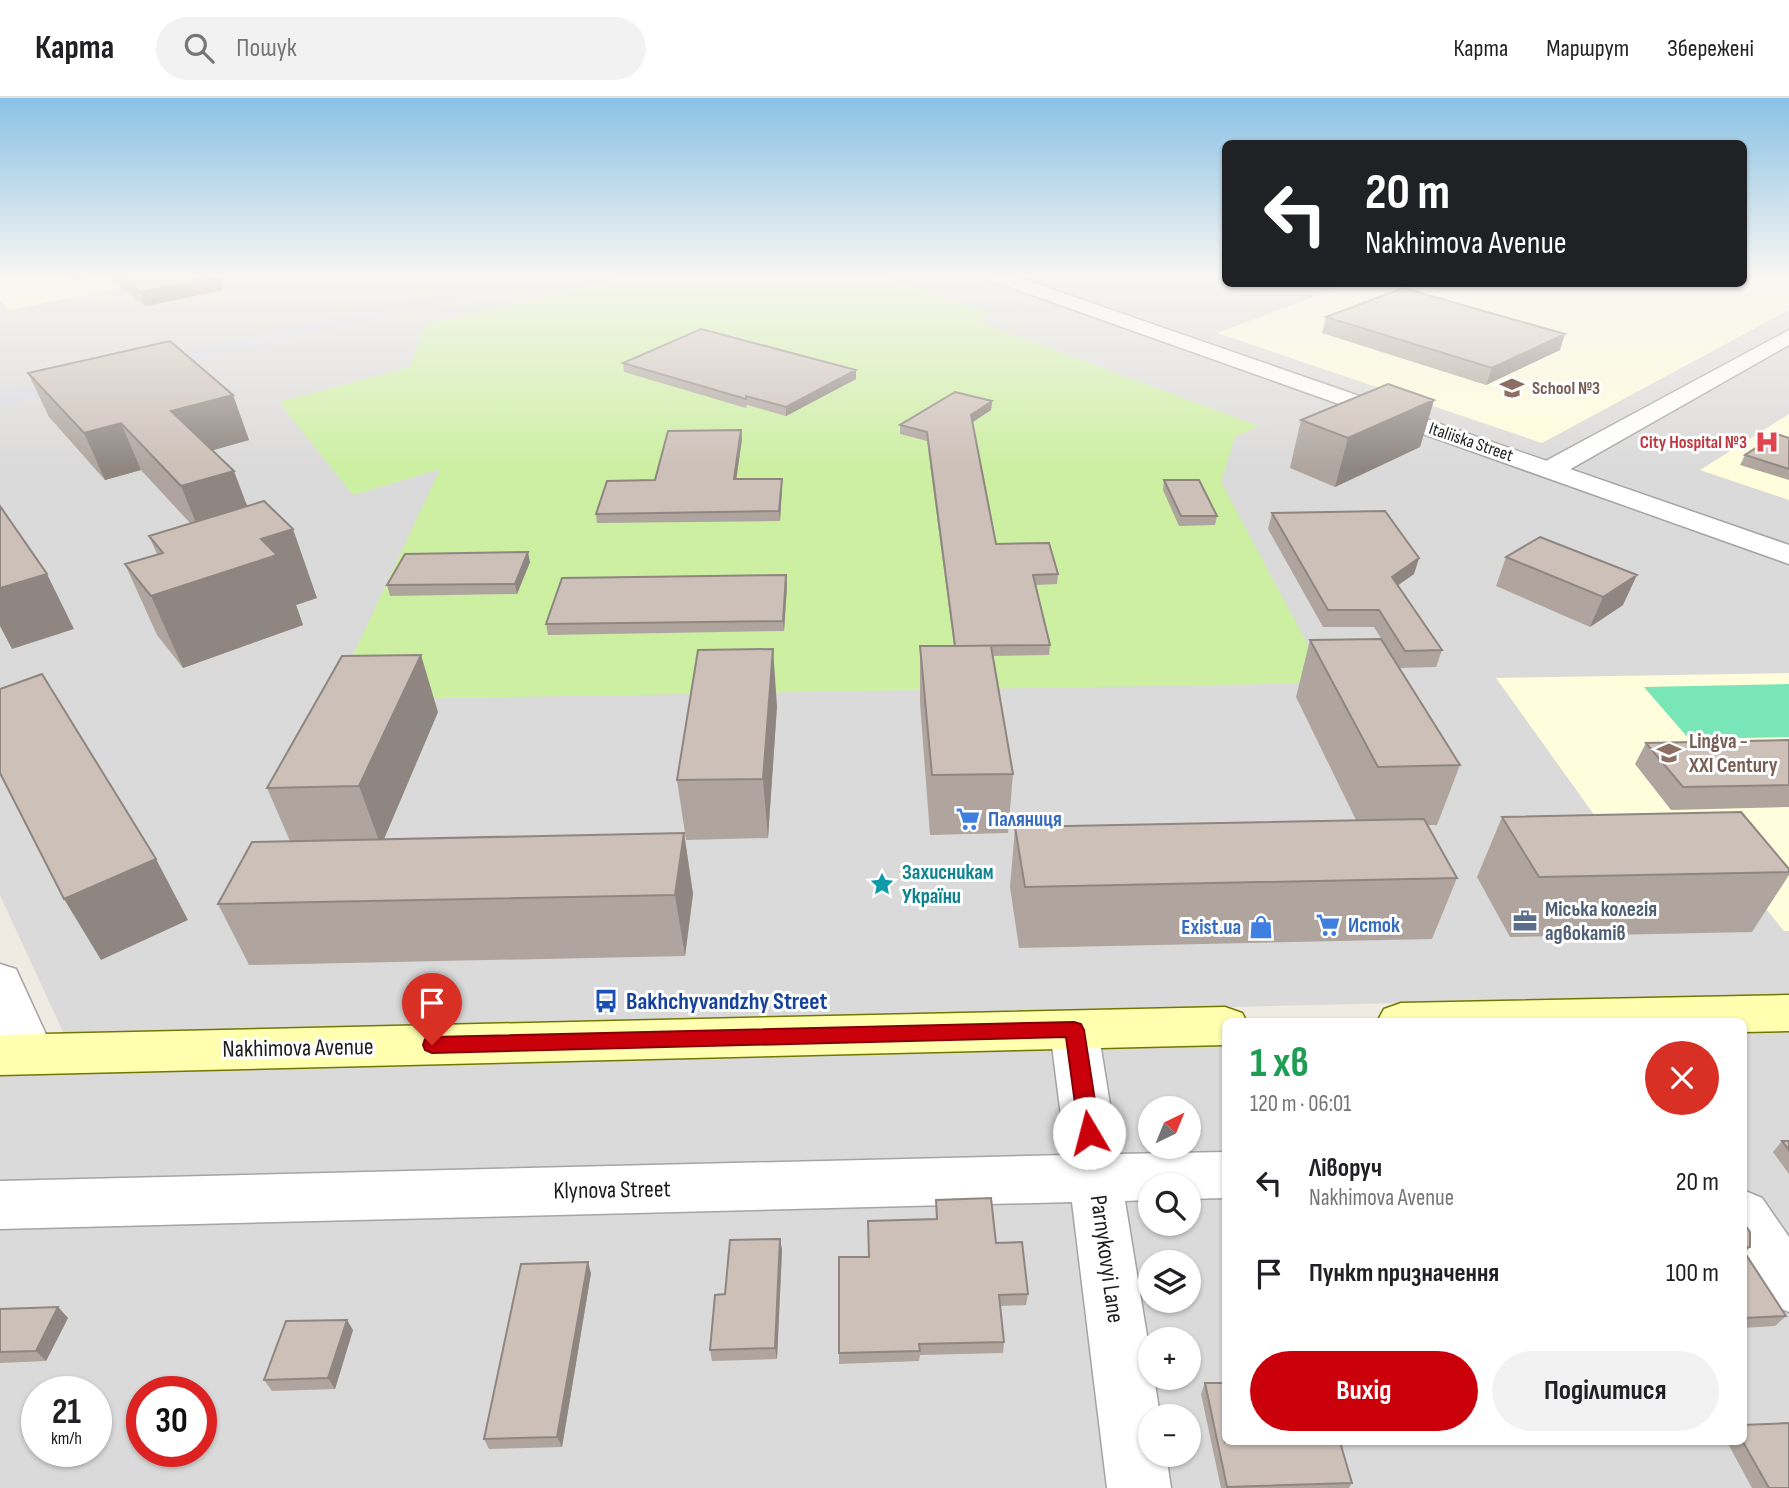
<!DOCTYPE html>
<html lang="uk">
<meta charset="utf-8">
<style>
:root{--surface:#fff;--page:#f2f2f2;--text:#202124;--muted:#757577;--line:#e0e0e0;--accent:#ca000b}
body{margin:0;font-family:"Sofia Sans Condensed",sans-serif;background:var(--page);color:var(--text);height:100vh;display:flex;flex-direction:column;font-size:26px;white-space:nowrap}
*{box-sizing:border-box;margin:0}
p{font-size:23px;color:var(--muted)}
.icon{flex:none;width:38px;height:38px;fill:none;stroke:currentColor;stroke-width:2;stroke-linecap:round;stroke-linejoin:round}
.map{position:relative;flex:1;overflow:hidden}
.side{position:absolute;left:1222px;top:920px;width:525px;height:427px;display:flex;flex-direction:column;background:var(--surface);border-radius:10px;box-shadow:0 2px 5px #0004}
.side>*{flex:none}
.top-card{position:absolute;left:1222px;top:42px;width:525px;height:147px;border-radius:10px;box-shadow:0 2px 5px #0004;background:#202124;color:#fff;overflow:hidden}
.needle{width:46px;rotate:43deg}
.fabs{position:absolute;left:1138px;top:998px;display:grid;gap:14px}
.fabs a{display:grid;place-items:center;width:63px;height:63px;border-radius:50%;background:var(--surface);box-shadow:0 2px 5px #0004;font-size:35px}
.speed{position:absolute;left:21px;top:1278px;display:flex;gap:14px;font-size:35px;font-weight:700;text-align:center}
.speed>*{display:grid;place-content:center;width:91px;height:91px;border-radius:50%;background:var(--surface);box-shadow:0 2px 5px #0004;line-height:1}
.speed small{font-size:18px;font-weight:400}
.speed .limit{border:10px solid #d22;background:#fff;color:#111}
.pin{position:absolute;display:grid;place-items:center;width:60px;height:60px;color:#fff;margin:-72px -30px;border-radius:50% 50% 50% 0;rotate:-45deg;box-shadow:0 0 7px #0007}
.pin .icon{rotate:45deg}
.me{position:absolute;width:77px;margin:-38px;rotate:352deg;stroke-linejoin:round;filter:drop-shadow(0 0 5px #0008)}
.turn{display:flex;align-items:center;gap:24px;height:147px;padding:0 28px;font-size:32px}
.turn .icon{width:91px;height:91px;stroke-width:2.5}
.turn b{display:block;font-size:49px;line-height:60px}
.round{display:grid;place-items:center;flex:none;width:74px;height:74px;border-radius:37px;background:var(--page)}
.summary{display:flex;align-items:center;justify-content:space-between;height:119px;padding:0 28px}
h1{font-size:42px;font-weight:700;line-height:52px;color:#1e9e55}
.cta{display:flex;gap:14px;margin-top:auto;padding:14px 28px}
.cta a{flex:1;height:80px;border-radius:42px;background:var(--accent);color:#fff;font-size:28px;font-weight:700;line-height:80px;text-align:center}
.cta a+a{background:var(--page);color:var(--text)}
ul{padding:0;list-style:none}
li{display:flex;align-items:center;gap:21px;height:91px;padding:0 28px}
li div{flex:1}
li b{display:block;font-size:26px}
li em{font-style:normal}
header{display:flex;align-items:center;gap:42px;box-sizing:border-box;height:98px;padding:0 35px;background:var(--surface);border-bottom:2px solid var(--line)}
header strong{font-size:33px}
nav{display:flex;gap:38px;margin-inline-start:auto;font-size:24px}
.search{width:490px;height:63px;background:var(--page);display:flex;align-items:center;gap:18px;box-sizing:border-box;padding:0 24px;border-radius:38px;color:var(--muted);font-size:26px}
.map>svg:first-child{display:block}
.residential{fill:#dbdada;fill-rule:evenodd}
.education{fill:#fffddb}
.grass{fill:#ccefa2}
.pitch{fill:#78e6b6}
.plaza{fill:#d6d7e5}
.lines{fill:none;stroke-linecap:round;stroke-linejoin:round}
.minor-casing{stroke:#a4a4a4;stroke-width:3}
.tertiary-casing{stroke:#a4a4a4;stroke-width:3}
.secondary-casing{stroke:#717800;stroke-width:3}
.minor{fill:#fff;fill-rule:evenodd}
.tertiary{fill:#fff;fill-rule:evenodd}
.secondary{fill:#ffffb0;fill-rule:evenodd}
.wall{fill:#afa59e}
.shaded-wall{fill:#8f8681}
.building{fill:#ccc0b8;stroke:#8f8681;stroke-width:2}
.route{fill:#ca000b;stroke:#830007;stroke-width:2}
.labels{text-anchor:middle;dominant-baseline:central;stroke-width:6;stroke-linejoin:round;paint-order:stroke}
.far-education-label{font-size:18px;font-weight:bold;fill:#785e54;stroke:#fff;text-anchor:start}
.far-street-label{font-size:18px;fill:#1d1d1d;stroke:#fff}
.far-health-label{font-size:18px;font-weight:bold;fill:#be3a42;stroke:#fff;text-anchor:end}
.education-label{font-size:21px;font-weight:bold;fill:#785e54;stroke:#fff;text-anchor:start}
.shop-label{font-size:21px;font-weight:bold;fill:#366cbe;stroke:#fff;text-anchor:start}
.culture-label{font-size:21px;font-weight:bold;fill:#0d838f;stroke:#fff;text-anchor:start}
.service-label{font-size:21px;font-weight:bold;fill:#4e5e75;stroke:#fff;text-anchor:start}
.near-transit-label{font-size:24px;font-weight:bold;fill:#164399;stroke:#fff;text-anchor:start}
.near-street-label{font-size:24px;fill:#1d1d1d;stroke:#fff}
</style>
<header>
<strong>Карта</strong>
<div class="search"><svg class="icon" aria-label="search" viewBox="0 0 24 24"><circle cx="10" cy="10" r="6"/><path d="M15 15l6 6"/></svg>Пошук</div>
<nav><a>Карта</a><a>Маршрут</a><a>Збережені</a></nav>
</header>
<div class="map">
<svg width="1789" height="1390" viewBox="0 0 1789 1390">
<rect width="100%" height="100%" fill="#efeae2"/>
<path class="residential" d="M 0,177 L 984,177 L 1789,463 L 1789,896 L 64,936 L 0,797 Z
M 1003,177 L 1225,177 L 1225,186 L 1743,186 L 1743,177 L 1789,177 L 1789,451 Z
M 1789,933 L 1789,1390 L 0,1390 L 0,977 L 1225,947 L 1225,1344 L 1743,1344 L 1743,934 ZM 1150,1010 L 1188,1010 L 1188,1048 L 1150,1048 ZM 1150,1087 L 1188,1087 L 1188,1125 L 1150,1125 ZM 1150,1164 L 1188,1164 L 1188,1202 L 1150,1202 ZM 1150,1241 L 1188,1241 L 1188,1279 L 1150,1279 ZM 37,1293 L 96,1293 L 96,1353 L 37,1353 ZM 142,1293 L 201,1293 L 201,1353 L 142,1353 ZM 1150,1318 L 1188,1318 L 1188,1356 L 1150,1356 Z"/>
<path class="education" d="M 0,177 L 185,177 L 9,212 L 0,202 Z
M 1743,177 L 1789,177 L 1789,212 L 1542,345 L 1217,235 L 1348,186 L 1743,186 Z
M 1789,316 L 1789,402 L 1700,372 Z
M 1789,575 L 1789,833 L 1784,833 L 1701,731 L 1605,732 L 1496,580 Z"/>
<path class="grass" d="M 634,177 L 875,177 L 990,215 L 976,223 L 1259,328 L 1235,339 L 1221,384 L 1328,585 L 332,602 L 440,371 L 353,397 L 279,304 L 410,269 L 425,227 Z"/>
<path class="pitch" d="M 1789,586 L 1789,639 L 1689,641 L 1644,589 Z"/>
<path class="plaza" d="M 517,177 L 560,177 L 0,308 L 0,296 Z"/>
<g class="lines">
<g class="minor-casing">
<path id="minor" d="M 1789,232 L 1789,247 L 1560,377 L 1551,379 L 1542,377 L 1538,371 L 1542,365 Z
M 1074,913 L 1091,919 L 1098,932 L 1118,1056 L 1225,1054 L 1225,1100 L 1188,1101 L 1188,1087 L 1150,1087 L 1150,1102 L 1125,1103 L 1150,1256 L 1150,1279 L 1154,1279 L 1160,1318 L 1150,1318 L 1150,1356 L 1166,1356 L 1171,1390 L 1107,1390 L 1072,1104 L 0,1131 L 0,1083 L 1066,1057 L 1050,932 L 1057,919 Z
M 1743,1092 L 1762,1100 L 1789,1139 L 1789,1214 L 1769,1206 L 1743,1165 Z"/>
</g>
<g class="tertiary-casing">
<path id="tertiary" d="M 984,177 L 1011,177 L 1789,447 L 1789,466 L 987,181 Z
M 0,866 L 16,871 L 55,956 L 48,970 L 31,975 L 14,970 L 0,939 Z"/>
</g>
<g class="secondary-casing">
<path id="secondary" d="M 1789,897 L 1789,933 L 1743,934 L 1743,924 L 1377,924 L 1384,911 L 1401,905 Z
M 1225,909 L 1242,915 L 1247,924 L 1225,924 L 1225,947 L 0,977 L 0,937 Z"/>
</g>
<use href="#minor" class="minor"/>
<use href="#tertiary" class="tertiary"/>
<use href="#secondary" class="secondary"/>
</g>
<path class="wall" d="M 106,177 L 216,177 L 218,178 L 223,192 L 146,208 Z
M 1652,186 L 1678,186 L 1669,190 Z
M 1326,219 L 1560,252 L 1486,287 L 1322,235 Z
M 623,265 L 856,272 L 856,281 L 786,318 L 747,307 L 746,310 L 624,274 Z
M 28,275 L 233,297 L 249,342 L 213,352 L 248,408 L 317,500 L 296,507 L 303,527 L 183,570 L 157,537 L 125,466 L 157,456 L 149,438 L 190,425 L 141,372 L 105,382 L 49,319 Z
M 1434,302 L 1420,349 L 1335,389 L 1290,370 L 1301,322 Z
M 992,303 L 991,312 L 972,324 L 996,446 L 1058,476 L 1057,486 L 1036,487 L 1050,547 L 1049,557 L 993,558 L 1013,676 L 1008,735 L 930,737 L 920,605 L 920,548 L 954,548 L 927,343 L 900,336 L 900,327 Z
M 741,332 L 742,341 L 736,381 L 782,390 L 780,423 L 597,425 L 596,416 Z
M 1789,340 L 1789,382 L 1740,367 L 1745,357 Z
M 1164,382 L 1217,418 L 1215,427 L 1179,428 L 1163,392 Z
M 1272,415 L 1419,460 L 1414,476 L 1398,487 L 1442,552 L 1436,569 L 1399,570 L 1374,529 L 1323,529 L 1268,431 Z
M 1506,459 L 1623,507 L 1590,529 L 1496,488 Z
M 530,464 L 517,496 L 390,498 L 387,487 Z
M 786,477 L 787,487 L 784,533 L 548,537 L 546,526 Z
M 1310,542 L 1460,667 L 1437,727 L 1427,727 L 1457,780 L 1432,841 L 1019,850 L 1010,789 L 1015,729 L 1356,722 L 1296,599 Z
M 777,608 L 768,740 L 686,742 L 677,682 Z
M 438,614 L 384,741 L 684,735 L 693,796 L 685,858 L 249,867 L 218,806 L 290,743 L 267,690 Z
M 1789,642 L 1789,709 L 1671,712 L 1635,666 L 1646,645 Z
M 1502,719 L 1789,771 L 1789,777 L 1752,834 L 1510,839 L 1477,779 Z
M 1782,1043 L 1789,1043 L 1789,1076 L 1773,1054 Z
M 936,1102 L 996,1145 L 1028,1196 L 1026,1207 L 1000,1208 L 1004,1244 L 1003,1255 L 920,1257 L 919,1263 L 839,1266 L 839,1255 L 869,1159 L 936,1121 Z
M 1743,1124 L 1750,1149 L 1745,1155 L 1786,1218 L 1775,1228 L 1743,1230 Z
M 780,1141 L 782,1152 L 777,1261 L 712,1263 L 710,1252 L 725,1196 Z
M 591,1175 L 562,1349 L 489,1351 L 484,1341 Z
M 58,1209 L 68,1220 L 46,1263 L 0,1265 L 0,1211 Z
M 353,1232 L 335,1291 L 272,1293 L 264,1282 Z
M 1205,1285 L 1352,1385 L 1349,1390 L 1221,1390 L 1201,1296 Z
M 1727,1344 L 1743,1344 L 1789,1390 L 1752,1390 Z"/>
<path class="shaded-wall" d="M 70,177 L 100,177 L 73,182 Z
M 218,178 L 223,192 L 146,208 L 140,194 Z
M 1670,186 L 1678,186 L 1669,190 Z
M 1565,236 L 1560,252 L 1486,287 L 1492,270 Z
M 856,272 L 856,281 L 786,318 L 786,309 Z
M 233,297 L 249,342 L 189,359 L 171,313 Z
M 1434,302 L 1420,349 L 1335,389 L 1348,340 Z
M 992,303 L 991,312 L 970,326 L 971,317 Z
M 121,325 L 141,372 L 105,382 L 84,335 Z
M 741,332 L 742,341 L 735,390 L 734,381 Z
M 234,373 L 252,421 L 201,437 L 181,388 Z
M 782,381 L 782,390 L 780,423 L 779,413 Z
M 293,431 L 317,500 L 296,507 L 303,527 L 183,570 L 151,498 L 261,441 Z
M 528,454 L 530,464 L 517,496 L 515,486 Z
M 1419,460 L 1414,476 L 1387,495 L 1392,479 Z
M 47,476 L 74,531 L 12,551 L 0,528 L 0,490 Z
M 786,477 L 787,487 L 784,533 L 783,523 Z
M 1637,477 L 1623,507 L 1590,529 L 1603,499 Z
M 773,551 L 777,608 L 768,740 L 763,681 Z
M 421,557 L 438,614 L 381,748 L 359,688 Z
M 684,735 L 693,796 L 685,858 L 675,797 Z
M 156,761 L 188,822 L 101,862 L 64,801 Z
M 780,1141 L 782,1152 L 777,1261 L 775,1250 Z
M 588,1164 L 591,1175 L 562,1349 L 557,1339 Z
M 58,1209 L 68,1220 L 46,1263 L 36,1253 Z
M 347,1222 L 353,1232 L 335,1291 L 328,1280 Z"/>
<path class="building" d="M 118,177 L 216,177 L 218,178 L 140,194 Z
M 1403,190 L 1565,236 L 1492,270 L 1326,219 Z
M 701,231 L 856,272 L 786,309 L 746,298 L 746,301 L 623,265 Z
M 170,243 L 233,297 L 171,313 L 234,373 L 181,388 L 121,325 L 84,335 L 28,275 Z
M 1388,286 L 1434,302 L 1348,340 L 1301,322 Z
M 955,294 L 992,303 L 971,317 L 996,446 L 1049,445 L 1058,476 L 1033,477 L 1050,547 L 955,548 L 927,334 L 900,327 Z
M 741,332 L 734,381 L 782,381 L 779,413 L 596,416 L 607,383 L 655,382 L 668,333 Z
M 1777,336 L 1789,340 L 1789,371 L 1745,357 Z
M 1164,382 L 1199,382 L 1217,418 L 1181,418 Z
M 264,403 L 293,431 L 261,441 L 277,457 L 151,498 L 125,466 L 163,455 L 149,438 Z
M 0,408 L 47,476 L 0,490 Z
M 1385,413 L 1419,460 L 1392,479 L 1442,552 L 1405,553 L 1379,512 L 1328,512 L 1272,415 Z
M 1540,439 L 1637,477 L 1603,499 L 1506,459 Z
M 528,454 L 515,486 L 387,487 L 405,456 Z
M 786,477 L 783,523 L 546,526 L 562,480 Z
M 1381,541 L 1460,667 L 1378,669 L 1310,542 Z
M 920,548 L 991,548 L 1013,676 L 932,677 Z
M 773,551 L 763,681 L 677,682 L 698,552 Z
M 421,557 L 359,688 L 267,690 L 342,558 Z
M 42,576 L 156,761 L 64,801 L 0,675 L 0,591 Z
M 1789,642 L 1789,687 L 1683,689 L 1646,645 Z
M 1741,714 L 1789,771 L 1789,774 L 1539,779 L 1502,719 Z
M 1424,721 L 1457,780 L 1025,789 L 1015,729 Z
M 684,735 L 675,797 L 218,806 L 252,744 Z
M 1782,1043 L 1789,1043 L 1789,1052 Z
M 991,1100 L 996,1145 L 1022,1144 L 1028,1196 L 999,1197 L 1004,1244 L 919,1246 L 920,1253 L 839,1255 L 839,1159 L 869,1159 L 868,1123 L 937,1121 L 936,1102 Z
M 1743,1124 L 1750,1134 L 1750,1149 L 1743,1150 Z
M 780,1141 L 775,1250 L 710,1252 L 715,1197 L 725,1196 L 730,1142 Z
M 1743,1152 L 1786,1218 L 1743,1220 Z
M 588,1164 L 557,1339 L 484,1341 L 521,1166 Z
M 58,1209 L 36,1253 L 0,1254 L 0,1211 Z
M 347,1222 L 328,1280 L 264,1282 L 286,1223 Z
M 1205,1285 L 1225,1285 L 1225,1344 L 1340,1344 L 1352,1385 L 1227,1389 Z
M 1789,1325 L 1789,1390 L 1769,1390 L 1743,1344 L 1743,1327 Z"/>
<linearGradient id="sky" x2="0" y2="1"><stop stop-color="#8ac2e5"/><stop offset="0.48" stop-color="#f8f6f2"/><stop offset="1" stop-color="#f8f6f2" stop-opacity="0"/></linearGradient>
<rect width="1789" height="371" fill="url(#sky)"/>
<path class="route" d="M 1074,924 L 1081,926 L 1084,932 L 1100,1035 L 1097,1041 L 1089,1044 L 1082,1041 L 1079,1035 L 1066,939 L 432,955 L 425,952 L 423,947 L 425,941 L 432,939 Z"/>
<defs>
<g id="school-bare" transform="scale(1.89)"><path d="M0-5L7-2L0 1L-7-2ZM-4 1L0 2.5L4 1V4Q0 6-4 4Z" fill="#8d6e63" stroke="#fff" stroke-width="2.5" paint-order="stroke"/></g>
<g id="hospital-bare" transform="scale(1.89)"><path d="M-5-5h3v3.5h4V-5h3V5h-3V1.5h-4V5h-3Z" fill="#e0444e" stroke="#fff" stroke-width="2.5" paint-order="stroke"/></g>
<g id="supermarket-bare" transform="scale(1.89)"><path d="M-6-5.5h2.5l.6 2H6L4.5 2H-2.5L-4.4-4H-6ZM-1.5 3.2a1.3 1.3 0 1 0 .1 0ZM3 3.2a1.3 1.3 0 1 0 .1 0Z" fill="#3f7fe0" stroke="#fff" stroke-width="2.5" paint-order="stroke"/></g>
<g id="sight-bare" transform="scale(1.89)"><path d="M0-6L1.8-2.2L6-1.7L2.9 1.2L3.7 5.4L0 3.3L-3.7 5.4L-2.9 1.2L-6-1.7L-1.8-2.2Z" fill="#0f9aa8" stroke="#fff" stroke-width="2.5" paint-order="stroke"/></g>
<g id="office-bare" transform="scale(1.89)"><path d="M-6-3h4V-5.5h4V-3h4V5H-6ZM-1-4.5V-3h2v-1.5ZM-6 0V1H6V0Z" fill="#5c6f8a" stroke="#fff" stroke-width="2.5" paint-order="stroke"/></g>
<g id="shop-bare" transform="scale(1.89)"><path d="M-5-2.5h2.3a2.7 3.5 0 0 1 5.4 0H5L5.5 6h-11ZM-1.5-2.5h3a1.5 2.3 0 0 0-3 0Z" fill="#3f7fe0" stroke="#fff" stroke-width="2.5" paint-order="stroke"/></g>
<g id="bus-bare" transform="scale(1.89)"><path d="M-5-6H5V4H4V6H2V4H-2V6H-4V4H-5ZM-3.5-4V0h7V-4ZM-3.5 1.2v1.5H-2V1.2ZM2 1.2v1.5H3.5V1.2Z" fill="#1a4fb4" stroke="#fff" stroke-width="2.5" paint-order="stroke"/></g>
</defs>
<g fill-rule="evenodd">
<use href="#school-bare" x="1512" y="290"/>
<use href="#hospital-bare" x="1767" y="344"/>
<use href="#school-bare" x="1669" y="655"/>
<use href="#supermarket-bare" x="968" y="721"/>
<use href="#sight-bare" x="882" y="786"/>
<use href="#office-bare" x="1525" y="823"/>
<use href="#supermarket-bare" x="1328" y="827"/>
<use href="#shop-bare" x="1261" y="829"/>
<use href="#bus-bare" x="606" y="903"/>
</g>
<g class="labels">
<g class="far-education-label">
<text x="1532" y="290">School №3</text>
</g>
<g class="far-street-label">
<text transform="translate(1471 344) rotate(19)">Italiiska Street</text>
</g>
<g class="far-health-label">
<text x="1747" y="344">City Hospital №3</text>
</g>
<g class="education-label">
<text x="1689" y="643">Lingva -<tspan x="1689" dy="24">XXI Century</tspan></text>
</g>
<g class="shop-label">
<text x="988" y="721">Паляниця</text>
<text x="1348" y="827">Исток</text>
<text x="1241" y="829" text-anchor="end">Exist.ua</text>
</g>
<g class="culture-label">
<text x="902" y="774">Захисникам<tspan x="902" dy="24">України</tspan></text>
</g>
<g class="service-label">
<text x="1545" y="811">Міська колегія<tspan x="1545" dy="24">адвокатів</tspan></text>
</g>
<g class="near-transit-label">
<text x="626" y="903">Bakhchyvandzhy Street</text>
</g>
<g class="near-street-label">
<text transform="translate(298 950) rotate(-1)">Nakhimova Avenue</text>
<text transform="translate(612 1092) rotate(-1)">Klynova Street</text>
<text transform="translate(1107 1161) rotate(82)">Parnykovyi Lane</text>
</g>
</g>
</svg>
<div class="fabs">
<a><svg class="needle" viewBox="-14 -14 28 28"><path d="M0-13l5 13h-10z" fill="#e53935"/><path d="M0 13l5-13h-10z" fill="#757577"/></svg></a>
<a><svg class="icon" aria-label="search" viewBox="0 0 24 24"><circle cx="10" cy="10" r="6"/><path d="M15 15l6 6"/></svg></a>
<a><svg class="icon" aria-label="layers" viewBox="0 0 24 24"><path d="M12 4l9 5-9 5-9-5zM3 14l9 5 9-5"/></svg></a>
<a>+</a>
<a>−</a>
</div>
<div class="speed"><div>21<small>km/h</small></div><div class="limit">30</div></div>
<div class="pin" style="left:432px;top:947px;background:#d93025"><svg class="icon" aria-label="arrive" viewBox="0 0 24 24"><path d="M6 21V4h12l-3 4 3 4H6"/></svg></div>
<svg class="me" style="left:1089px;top:1035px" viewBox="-20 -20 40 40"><circle r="19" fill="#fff"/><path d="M0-13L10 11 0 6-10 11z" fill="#ca000b"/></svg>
<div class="top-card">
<div class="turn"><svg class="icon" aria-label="left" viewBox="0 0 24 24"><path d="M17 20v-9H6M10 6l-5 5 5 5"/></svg><div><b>20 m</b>Nakhimova Avenue</div></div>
</div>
<section class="side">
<div class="summary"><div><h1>1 хв</h1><p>120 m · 06:01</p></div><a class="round" style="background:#d93025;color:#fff"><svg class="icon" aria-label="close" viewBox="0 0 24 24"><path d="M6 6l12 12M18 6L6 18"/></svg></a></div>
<ul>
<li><svg class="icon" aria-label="left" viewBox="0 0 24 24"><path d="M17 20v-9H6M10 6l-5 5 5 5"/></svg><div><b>Ліворуч</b><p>Nakhimova Avenue</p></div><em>20 m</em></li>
<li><svg class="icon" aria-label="arrive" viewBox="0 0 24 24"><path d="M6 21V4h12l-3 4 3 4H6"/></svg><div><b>Пункт призначення</b></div><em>100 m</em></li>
</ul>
<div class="cta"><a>Вихід</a><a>Поділитися</a></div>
</section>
</div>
